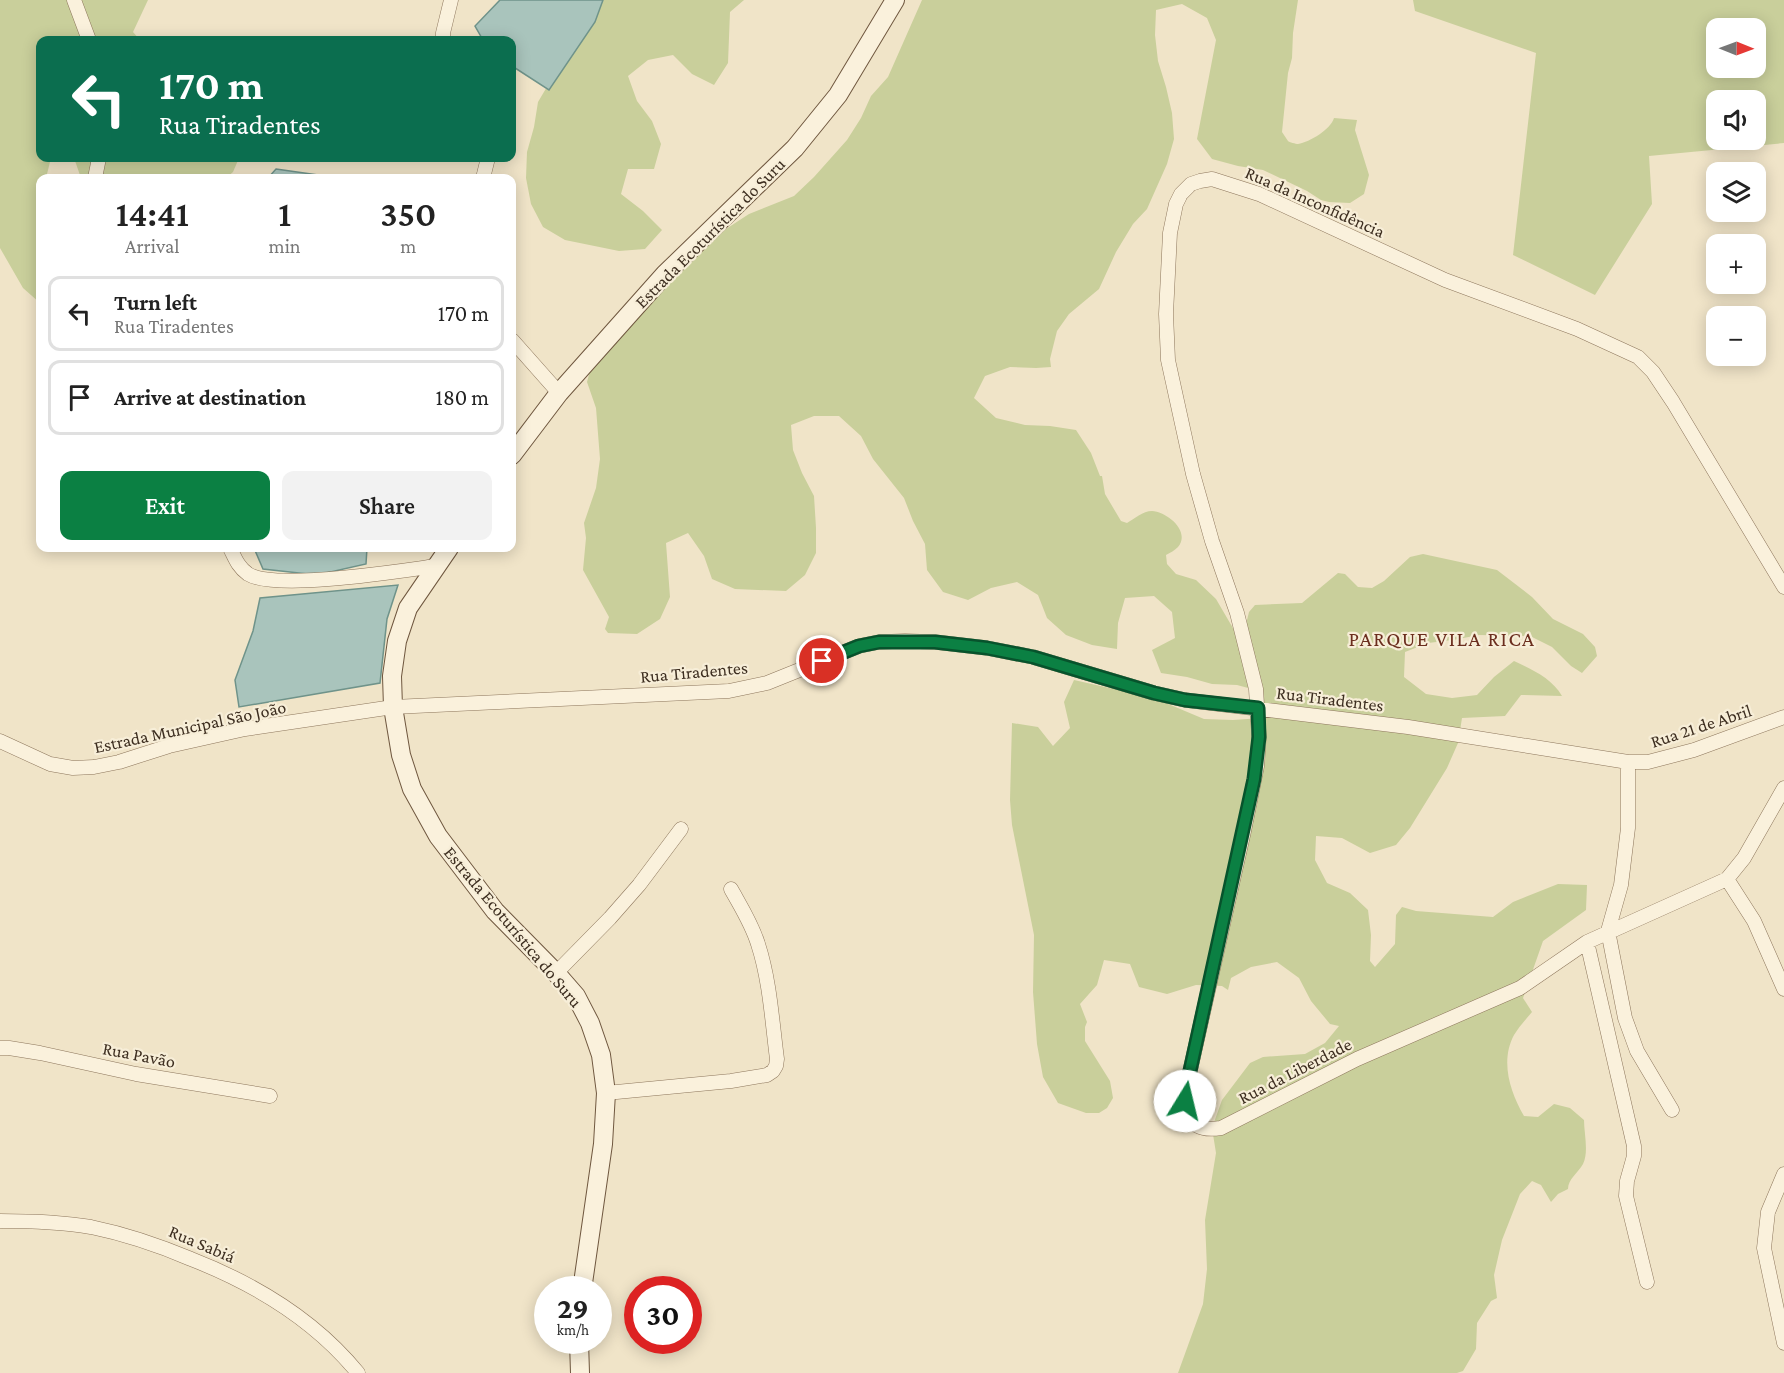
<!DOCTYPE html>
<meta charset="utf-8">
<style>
:root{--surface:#fff;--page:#f2f2f2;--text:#222;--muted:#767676;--line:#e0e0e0;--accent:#0b8043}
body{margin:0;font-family:"Crimson Pro",serif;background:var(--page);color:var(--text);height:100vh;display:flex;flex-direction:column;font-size:22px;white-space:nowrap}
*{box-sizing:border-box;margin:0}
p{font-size:20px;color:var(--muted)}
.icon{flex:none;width:33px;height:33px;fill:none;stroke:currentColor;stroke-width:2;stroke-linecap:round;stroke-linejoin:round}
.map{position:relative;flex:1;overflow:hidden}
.side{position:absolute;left:36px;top:174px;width:480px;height:378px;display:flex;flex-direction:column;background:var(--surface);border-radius:12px;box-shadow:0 3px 15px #0003}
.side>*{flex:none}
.top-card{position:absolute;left:36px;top:36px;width:480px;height:126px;border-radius:12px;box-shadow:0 3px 15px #0003;background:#0b6e4f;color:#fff;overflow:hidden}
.needle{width:39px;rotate:91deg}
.buttons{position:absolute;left:1706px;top:18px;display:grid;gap:12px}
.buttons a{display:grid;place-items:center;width:60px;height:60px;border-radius:12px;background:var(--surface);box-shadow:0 3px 15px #0003;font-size:30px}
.speed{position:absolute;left:534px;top:1276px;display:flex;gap:12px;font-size:30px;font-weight:700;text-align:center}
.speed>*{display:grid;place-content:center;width:78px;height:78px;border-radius:50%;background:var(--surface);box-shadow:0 3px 15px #0003;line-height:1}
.speed small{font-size:15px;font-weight:400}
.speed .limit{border:9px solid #d22;background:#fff;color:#111}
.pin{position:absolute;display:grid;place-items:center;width:51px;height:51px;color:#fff;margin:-26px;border:3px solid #fff;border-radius:50%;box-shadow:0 2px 6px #0007}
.me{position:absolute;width:66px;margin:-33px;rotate:9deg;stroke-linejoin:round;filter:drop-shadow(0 0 4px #0008)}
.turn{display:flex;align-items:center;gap:21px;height:126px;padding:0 24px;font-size:27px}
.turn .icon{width:78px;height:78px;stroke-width:2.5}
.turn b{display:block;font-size:42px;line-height:51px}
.eta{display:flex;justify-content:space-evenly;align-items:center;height:102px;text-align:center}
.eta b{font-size:36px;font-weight:600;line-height:42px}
.action{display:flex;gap:12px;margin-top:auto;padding:12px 24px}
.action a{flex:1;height:69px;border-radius:12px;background:var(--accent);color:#fff;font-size:24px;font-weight:600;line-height:69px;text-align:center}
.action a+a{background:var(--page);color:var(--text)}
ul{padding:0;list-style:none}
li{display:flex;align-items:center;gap:18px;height:75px;margin:0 12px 9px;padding:0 12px;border:3px solid var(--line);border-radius:12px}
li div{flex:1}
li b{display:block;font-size:22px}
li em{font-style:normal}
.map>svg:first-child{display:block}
.green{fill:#c9cf9b;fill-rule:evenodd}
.water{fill:#a9c4bc;stroke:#6f938a;stroke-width:1.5}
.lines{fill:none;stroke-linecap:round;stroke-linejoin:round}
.minor-casing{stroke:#8d765c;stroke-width:15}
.secondary-casing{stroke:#6f573f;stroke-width:20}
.minor{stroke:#faf1dc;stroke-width:14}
.secondary{stroke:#faf1dc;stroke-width:18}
.route-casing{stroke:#07532c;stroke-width:15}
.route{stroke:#0b8043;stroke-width:10}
.labels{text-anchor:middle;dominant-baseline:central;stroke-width:4.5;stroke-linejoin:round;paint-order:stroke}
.street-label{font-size:18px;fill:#3d2e20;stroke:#f7eed8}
.quarter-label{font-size:21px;letter-spacing:1.5px;fill:#6b2e1e;stroke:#f7eed8}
</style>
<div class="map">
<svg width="1784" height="1373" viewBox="0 0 1784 1373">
<rect width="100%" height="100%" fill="#f0e4c8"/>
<path class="green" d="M 0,0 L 148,0 L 133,32 L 140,40 L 40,40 L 40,158 L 51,158 L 46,178 L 40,178 C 40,192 38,219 40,231 L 40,303 L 23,288 L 0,248 Z
M 589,0 L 744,0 L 730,12 L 728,63 L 714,85 L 692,74 L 673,55 L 648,60 L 628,76 L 637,101 L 652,121 L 661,144 L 654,169 L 628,169 L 621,194 L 643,211 L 662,230 L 645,249 L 619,251 L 565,240 L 543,227 L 531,204 L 526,178 L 527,152 L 534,127 L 538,102 L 551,80 Z
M 922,0 L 1298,0 L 1293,33 L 1292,58 L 1288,73 L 1282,132 L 1288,141 C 1289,142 1296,144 1298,144 C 1310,142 1331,129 1334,118 L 1357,120 L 1355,130 L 1369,175 L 1364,194 L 1350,203 L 1329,202 L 1321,200 L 1307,191 L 1263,170 L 1238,166 L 1212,159 L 1197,139 L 1216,40 L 1207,18 L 1182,4 L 1156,10 L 1155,35 L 1158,61 L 1166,87 L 1172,113 L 1174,139 L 1167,164 L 1147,209 L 1133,224 L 1116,252 L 1099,289 L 1069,314 L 1057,331 L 1050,359 L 1051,367 L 1036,368 L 1010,367 L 985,376 L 974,398 L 996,418 L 1025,425 L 1050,426 L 1076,430 L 1091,453 L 1100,476 L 1102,476 L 1105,494 L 1121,521 L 1127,523 C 1134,519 1143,511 1152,511 C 1167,512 1191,531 1178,547 C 1175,550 1170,553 1166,555 L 1167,564 L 1176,574 L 1196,580 L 1216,599 L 1237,635 L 1244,632 L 1249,612 L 1255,605 L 1302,603 L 1338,573 L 1345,574 L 1358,587 L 1372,588 L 1384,581 L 1410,557 L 1423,554 L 1497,570 L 1532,597 L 1553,619 L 1583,634 L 1595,647 L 1597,656 L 1582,673 L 1571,666 L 1552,647 L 1530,636 L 1479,635 L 1453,640 L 1428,643 L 1405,652 L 1404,677 L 1426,694 L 1452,698 L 1477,695 L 1494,677 L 1514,661 C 1531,669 1552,678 1562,696 L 1521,695 L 1505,716 L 1462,718 L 1458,743 L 1447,768 L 1410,828 L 1396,845 L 1370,853 L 1342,838 L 1316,836 L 1315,860 L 1327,883 L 1350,893 L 1368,910 L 1371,935 L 1370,961 L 1375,967 L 1395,944 L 1396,915 L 1402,907 L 1416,911 L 1493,917 L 1513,902 L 1558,884 L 1587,885 L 1586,910 L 1543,941 L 1523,998 L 1532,1012 C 1526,1019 1519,1027 1514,1035 C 1500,1061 1510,1092 1524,1116 L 1538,1117 L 1554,1104 L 1570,1108 L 1584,1120 C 1584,1133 1589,1152 1583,1164 C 1578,1173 1568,1179 1568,1189 L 1558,1194 L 1551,1202 L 1541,1185 L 1532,1181 L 1520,1194 L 1502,1240 L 1494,1275 L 1497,1298 L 1491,1301 L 1477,1323 L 1476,1349 L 1463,1371 L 1457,1373 L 1178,1373 L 1203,1304 L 1207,1269 L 1205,1220 L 1216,1153 L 1212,1128 L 1222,1100 L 1250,1063 L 1263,1057 L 1305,1054 L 1325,1043 L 1339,1026 L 1330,1024 L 1311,1001 L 1299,978 L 1277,962 L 1251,967 L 1231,978 L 1228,990 L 1222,986 L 1196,985 L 1167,994 L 1139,987 L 1130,964 L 1104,960 L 1097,985 L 1080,1004 L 1087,1022 L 1085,1027 L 1085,1041 L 1110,1081 L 1113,1098 L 1107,1108 L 1099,1113 L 1086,1113 L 1058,1103 L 1043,1077 L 1037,1044 L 1033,992 L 1034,935 L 1012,825 L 1010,800 L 1012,723 L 1038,727 L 1053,746 L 1070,728 L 1064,702 L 1074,680 L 1154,698 L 1204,719 L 1233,720 L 1262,718 L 1263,692 L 1237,685 L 1212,684 L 1187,677 L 1161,673 L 1152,650 L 1175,638 L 1172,612 L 1154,596 L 1125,598 L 1118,623 L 1117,649 L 1092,645 L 1066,635 L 1047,618 L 1038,595 L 1017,582 L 991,588 L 968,600 L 943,592 L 927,570 L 925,544 L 913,521 L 904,498 L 873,459 L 861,436 L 839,416 L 814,416 L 791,425 L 793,450 L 802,473 L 814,496 L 816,528 L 816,553 L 805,575 L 786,591 L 735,589 L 712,579 L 704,556 L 688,533 L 666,543 L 670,597 L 660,619 L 637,634 L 608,633 L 605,629 L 609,617 L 583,570 L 586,538 L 584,523 L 596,488 L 600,459 L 596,408 L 587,382 L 594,356 L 683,263 L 706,248 L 726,229 L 749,214 L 794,196 L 814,177 L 847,140 L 861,118 L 871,96 L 888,77 Z
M 1413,0 L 1784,0 L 1784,143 L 1649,156 L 1652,204 L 1595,295 L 1513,255 L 1536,53 L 1415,11 ZM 1755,28 L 1755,68 L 1716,68 L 1716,28 ZM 1716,100 L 1755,100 L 1755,140 L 1716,140 Z
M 74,158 L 239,158 L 233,172 L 226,178 L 81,178 Z"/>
<path class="water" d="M 500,0 L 603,0 L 595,22 L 549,90 L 512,66 L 512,40 L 483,40 L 475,26 Z
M 276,169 L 332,177 L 333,178 L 268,178 Z
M 254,548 L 367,548 L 366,564 L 317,575 L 263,569 Z
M 398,585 L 387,619 L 380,683 L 239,707 L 235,680 L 253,631 L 260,598 Z"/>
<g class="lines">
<g class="minor-casing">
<path id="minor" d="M 74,0 L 89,40
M 443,40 L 443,33 L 451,0
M 95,178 L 99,158
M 483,178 L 488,158
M 512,340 L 559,393
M 230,548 C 235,558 238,567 248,574 C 275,591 400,571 436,566
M 1784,587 L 1673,402 L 1653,372 L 1638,357 L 1577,329 L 1445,280 L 1259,194 L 1212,179 L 1200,181 L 1191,184 L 1181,194 L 1176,204 L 1170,233 L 1166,314 L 1168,360 L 1193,474 L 1212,541 L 1237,613 L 1256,689 L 1259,737 L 1257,766 L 1244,831 L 1188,1080 C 1185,1108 1184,1134 1221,1128 L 1357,1059 L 1520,988 L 1587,942 L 1727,879 L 1744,858 L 1784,788
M 0,741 L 50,764 L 73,768 L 94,767 L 119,762 L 169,746 L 245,729 L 393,707 L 729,691 L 767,683 L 859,646 L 879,642 L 905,641 L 935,642 L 987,648 L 1033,657 L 1154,693 L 1185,700 L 1408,727 L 1628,762 L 1648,762 L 1694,750 L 1784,717
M 1628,762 L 1628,828 L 1621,885 L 1608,931 L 1625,1018 L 1637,1051 L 1672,1110
M 1727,879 L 1754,921 L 1784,989
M 1587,942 L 1634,1146 L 1634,1156 L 1627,1181 L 1626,1196 L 1647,1282
M 556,973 L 610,918 L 639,885 L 681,829
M 0,1048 L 9,1048 L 40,1053 L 136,1074 L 270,1096
M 606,1093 L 731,1081 L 767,1075 L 773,1071 L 776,1066 L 777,1059 C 772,1021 770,981 758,944 C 752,924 741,907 731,889
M 1784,1174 L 1768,1212 L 1764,1248 L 1784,1343
M 0,1221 C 30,1221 61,1222 91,1227 C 125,1234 158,1245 191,1259 C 255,1284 314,1319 358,1373"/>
</g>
<g class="secondary-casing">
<path id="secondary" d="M 512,455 L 559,393 L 665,274 L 795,148 L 838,95 L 895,0
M 449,548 L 408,608 L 397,641 L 392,676 L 393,707 L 401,755 L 412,789 L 438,836 L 495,911 L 556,973 L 576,996 L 590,1023 L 601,1055 L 606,1093 L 603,1144 L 582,1290
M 579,1341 L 580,1373"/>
</g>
<use href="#minor" class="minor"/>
<use href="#secondary" class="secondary"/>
</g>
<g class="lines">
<g class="route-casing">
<path id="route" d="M 822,661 L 859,646 L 879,642 L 935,642 L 987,648 L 1033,657 L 1154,693 L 1185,700 L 1258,708 L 1259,737 L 1254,779 L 1188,1080 L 1185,1101"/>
</g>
<use href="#route" class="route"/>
</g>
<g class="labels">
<g class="street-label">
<text transform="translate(1315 202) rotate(24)">Rua da Inconfidência</text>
<text transform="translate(710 233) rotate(-45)">Estrada Ecoturística do Suru</text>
<text transform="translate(694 672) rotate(-5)">Rua Tiradentes</text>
<text transform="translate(1330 699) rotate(7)">Rua Tiradentes</text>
<text transform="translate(1701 726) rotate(-18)">Rua 21 de Abril</text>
<text transform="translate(190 727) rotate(-12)">Estrada Municipal São João</text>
<text transform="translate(513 927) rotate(50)">Estrada Ecoturística do Suru</text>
<text transform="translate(139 1055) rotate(11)">Rua Pavão</text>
<text transform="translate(1295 1071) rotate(-27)">Rua da Liberdade</text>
<text transform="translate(202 1244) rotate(23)">Rua Sabiá</text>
</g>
<g class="quarter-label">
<text x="1442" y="639">PARQUE VILA RICA</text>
</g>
</g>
</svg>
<div class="buttons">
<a><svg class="needle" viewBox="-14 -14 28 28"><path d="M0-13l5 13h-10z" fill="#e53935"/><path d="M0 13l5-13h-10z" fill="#767676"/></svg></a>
<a><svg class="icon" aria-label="sound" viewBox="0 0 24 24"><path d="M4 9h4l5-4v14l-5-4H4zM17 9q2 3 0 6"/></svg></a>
<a><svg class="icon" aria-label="layers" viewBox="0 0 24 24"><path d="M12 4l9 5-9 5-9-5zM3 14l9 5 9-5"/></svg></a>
<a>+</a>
<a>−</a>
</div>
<div class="speed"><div>29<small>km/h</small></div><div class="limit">30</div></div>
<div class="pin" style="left:822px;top:661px;background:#d93025"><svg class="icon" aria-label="arrive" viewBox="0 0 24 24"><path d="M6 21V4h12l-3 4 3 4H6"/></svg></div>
<svg class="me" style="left:1185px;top:1101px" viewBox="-20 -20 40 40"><circle r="19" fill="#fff"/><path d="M0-13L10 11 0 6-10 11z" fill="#0b8043"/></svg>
<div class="top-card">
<div class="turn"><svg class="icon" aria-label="left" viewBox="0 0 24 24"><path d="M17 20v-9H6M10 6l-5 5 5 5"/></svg><div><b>170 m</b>Rua Tiradentes</div></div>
</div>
<section class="side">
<div class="eta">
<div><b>14:41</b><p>Arrival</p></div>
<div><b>1</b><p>min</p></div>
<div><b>350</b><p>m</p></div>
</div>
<ul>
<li><svg class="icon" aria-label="left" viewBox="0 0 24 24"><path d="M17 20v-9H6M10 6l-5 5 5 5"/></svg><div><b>Turn left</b><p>Rua Tiradentes</p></div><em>170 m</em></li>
<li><svg class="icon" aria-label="arrive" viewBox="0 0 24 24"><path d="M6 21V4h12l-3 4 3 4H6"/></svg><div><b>Arrive at destination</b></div><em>180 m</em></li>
</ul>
<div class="action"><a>Exit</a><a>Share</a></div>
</section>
</div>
